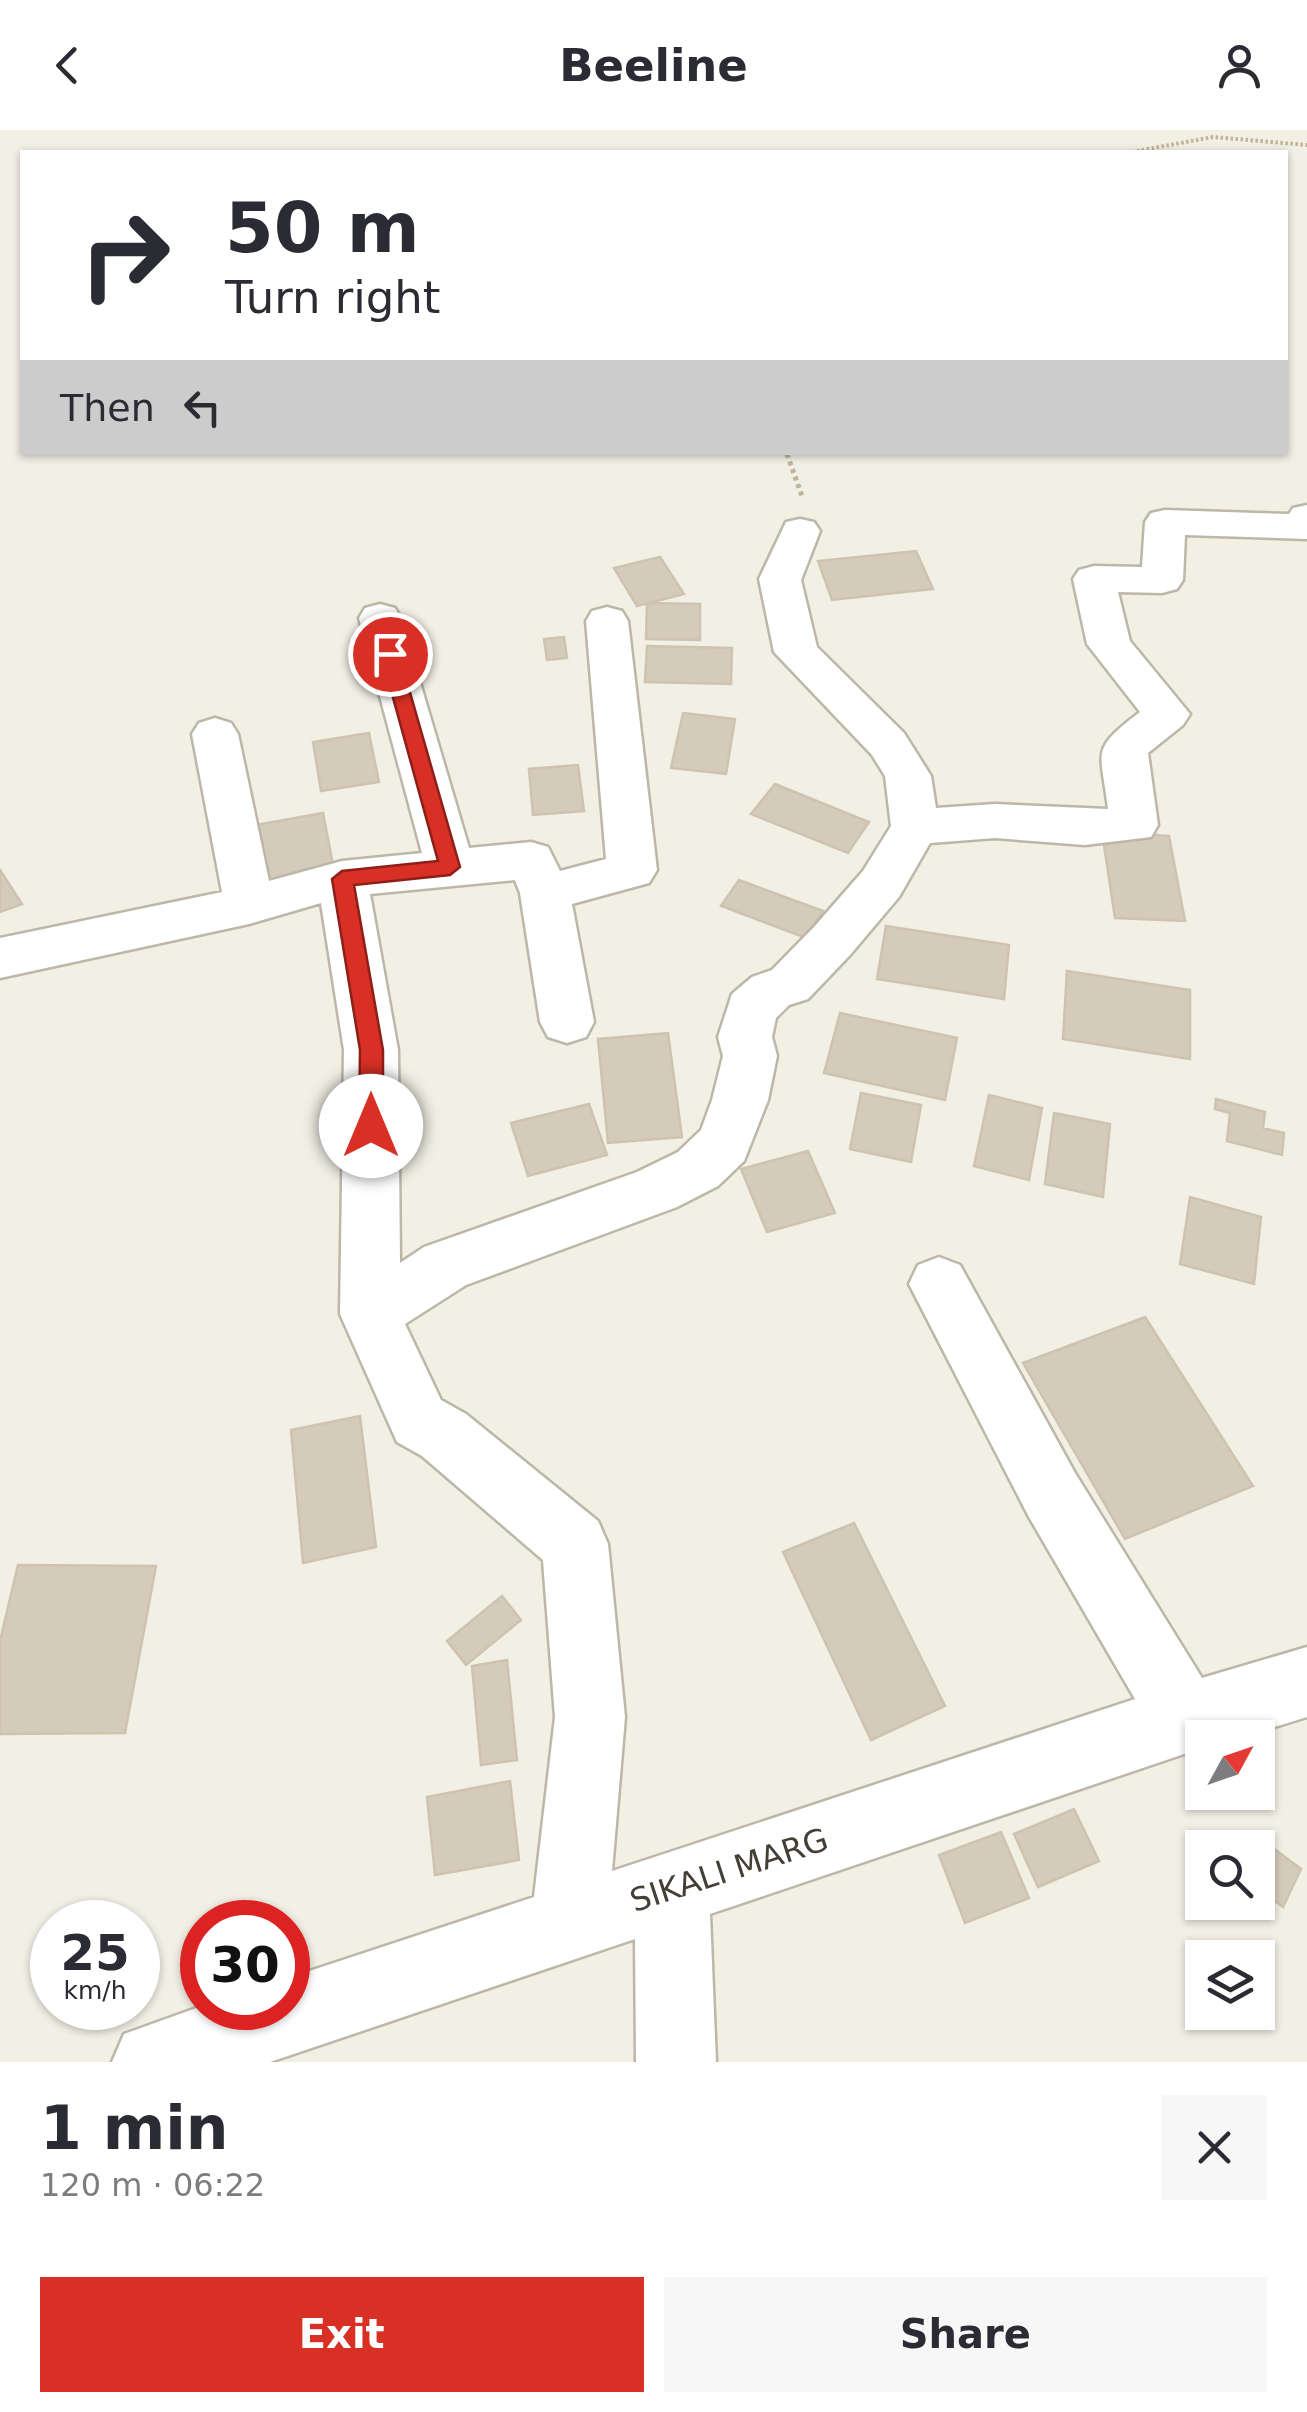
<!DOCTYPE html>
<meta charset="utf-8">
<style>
:root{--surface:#fff;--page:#f7f7f7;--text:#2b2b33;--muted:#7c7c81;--accent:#d93025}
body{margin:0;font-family:"DejaVu Sans",sans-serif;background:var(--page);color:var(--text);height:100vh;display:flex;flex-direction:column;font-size:38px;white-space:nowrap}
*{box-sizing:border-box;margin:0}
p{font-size:32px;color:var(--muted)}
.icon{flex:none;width:55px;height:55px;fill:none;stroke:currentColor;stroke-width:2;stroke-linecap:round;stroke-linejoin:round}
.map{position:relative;height:1932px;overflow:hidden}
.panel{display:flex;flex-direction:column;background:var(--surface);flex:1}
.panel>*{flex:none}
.guide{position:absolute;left:20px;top:20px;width:1268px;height:305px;border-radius:0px;box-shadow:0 2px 8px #0004;background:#fff;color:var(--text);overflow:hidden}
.needle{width:65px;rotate:50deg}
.controls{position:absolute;left:1185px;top:1590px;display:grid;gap:20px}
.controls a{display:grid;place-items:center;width:90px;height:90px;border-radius:0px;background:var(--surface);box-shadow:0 2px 8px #0004;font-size:50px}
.speed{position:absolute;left:30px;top:1770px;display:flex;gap:20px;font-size:50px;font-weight:700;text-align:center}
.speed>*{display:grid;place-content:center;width:130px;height:130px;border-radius:50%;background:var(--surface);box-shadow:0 2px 8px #0004;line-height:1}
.speed small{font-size:25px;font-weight:400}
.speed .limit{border:15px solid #d22;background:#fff;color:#111}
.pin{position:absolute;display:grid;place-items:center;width:85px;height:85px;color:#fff;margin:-42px;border:5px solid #fff;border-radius:50%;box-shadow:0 2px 10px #0007}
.me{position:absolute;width:110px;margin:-55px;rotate:0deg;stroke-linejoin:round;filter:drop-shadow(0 0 8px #0008)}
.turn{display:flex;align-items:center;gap:35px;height:210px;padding:0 40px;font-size:45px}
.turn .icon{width:130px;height:130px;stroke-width:2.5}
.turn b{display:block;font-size:70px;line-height:85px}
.then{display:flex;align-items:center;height:95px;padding:0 40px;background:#0003;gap:20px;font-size:38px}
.round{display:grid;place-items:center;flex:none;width:105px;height:105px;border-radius:0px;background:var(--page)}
.head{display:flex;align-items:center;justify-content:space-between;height:170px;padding:0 40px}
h1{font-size:60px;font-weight:800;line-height:75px}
.button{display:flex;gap:20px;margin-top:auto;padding:20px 40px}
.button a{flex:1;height:115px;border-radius:0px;background:var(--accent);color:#fff;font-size:40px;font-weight:800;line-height:115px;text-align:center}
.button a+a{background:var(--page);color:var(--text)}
header{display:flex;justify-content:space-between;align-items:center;height:130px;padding:0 40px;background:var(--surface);font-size:45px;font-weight:800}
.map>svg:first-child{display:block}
.building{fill:#d4cbba;stroke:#cec3ae;stroke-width:2.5}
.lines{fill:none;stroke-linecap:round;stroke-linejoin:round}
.minor-casing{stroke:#bdb7a8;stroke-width:5}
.path-far1{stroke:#bfb399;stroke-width:4;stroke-dasharray:2.5 2.5;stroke-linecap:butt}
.path{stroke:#bfb399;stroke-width:5;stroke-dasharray:4 4;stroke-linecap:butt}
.minor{fill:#fff;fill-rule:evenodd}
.route{fill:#d93025;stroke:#8d1f18;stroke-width:2.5}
.labels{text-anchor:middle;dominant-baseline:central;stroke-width:10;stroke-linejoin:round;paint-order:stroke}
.near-street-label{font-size:32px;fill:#443f35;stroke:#fff}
</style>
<header><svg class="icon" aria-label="back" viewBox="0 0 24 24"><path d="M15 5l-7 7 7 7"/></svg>Beeline<svg class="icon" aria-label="person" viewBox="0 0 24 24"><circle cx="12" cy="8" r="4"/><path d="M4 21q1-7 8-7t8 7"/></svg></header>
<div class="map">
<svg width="1307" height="1932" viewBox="0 0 1307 1932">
<rect width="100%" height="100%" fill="#f2efe5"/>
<path class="building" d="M 916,421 L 933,459 L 832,470 L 818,431 Z
M 660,427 L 684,464 L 637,476 L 614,438 Z
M 647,473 L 700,474 L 700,510 L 646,509 Z
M 564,507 L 567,528 L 547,530 L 544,509 Z
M 647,516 L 732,518 L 731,554 L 645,552 Z
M 683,583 L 735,589 L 726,644 L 671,638 Z
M 369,603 L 379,652 L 321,661 L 313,612 Z
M 578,635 L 584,681 L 533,685 L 529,639 Z
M 775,654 L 869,692 L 848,723 L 751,684 Z
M 323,683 L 334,740 L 264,752 L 256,695 Z
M 1102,702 L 1169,706 L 1185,791 L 1115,788 Z
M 0,740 L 22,774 L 0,782 Z
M 739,750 L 823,781 L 806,808 L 721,776 Z
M 886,796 L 1009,815 L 1004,869 L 877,849 Z
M 1067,841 L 1190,860 L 1190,929 L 1063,909 Z
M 840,883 L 957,908 L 945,970 L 824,943 Z
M 668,903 L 682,1007 L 608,1013 L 598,909 Z
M 861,963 L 921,975 L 911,1032 L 850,1019 Z
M 989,965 L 1042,978 L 1029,1050 L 974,1036 Z
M 1216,969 L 1265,982 L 1263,998 L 1284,1003 L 1282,1025 L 1227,1011 L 1230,983 L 1215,979 Z
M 589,974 L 607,1025 L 528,1046 L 511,993 Z
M 1054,983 L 1110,994 L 1103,1067 L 1045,1054 Z
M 808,1021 L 835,1083 L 767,1102 L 741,1039 Z
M 1190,1067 L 1261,1087 L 1254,1154 L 1180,1134 Z
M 1145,1187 L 1253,1356 L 1125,1409 L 1023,1233 Z
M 360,1286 L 376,1417 L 303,1433 L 291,1300 Z
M 854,1393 L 945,1576 L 871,1610 L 783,1422 Z
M 18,1435 L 156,1436 L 125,1603 L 0,1604 L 0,1511 Z
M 502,1466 L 521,1490 L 466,1535 L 447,1511 Z
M 507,1530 L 517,1630 L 481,1635 L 472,1536 Z
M 510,1651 L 519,1730 L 435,1745 L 427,1667 Z
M 1074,1679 L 1099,1731 L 1038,1757 L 1014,1704 Z
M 1001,1702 L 1029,1768 L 965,1793 L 939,1725 Z
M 1269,1715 L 1301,1739 L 1283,1777 L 1258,1758 L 1258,1739 Z"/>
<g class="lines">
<g class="minor-casing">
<path id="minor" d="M 1307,375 L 1307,409 L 1185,405 L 1183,450 L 1177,459 L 1162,463 L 1118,462 L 1130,511 L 1190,584 L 1183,595 L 1148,623 L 1158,695 L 1151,707 L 1085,715 L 995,708 L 930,713 L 899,767 L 850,825 L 808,869 L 789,875 L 776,888 L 772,907 L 777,926 L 768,970 L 744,1031 L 718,1056 L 677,1077 L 466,1155 L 405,1194 L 441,1270 L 466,1284 L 598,1391 L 608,1414 L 625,1587 L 612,1741 L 1135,1569 L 1029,1387 L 909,1154 L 918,1135 L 939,1127 L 960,1135 L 1075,1343 L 1202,1548 L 1307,1517 L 1307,1587 L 1239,1608 L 1202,1608 L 1202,1618 L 710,1784 L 716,1932 L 636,1932 L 635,1809 L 270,1932 L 112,1932 L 124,1904 L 202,1876 L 288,1878 L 288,1848 L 534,1767 L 555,1587 L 543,1430 L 422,1326 L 397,1312 L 340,1184 L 344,920 L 321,773 L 249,794 L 0,848 L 0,808 L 222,762 L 192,604 L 199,593 L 215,588 L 231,593 L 238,604 L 269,751 L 342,731 L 422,723 L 359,488 L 365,478 L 380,474 L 395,478 L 401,488 L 469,718 L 531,712 L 548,717 L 560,741 L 606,729 L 586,491 L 592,481 L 607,477 L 622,481 L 628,491 L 657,740 L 649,753 L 572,774 L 594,892 L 586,907 L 567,913 L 548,907 L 540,892 L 520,763 L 515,750 L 370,764 L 398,920 L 400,1133 L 424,1117 L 637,1042 L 678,1022 L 701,1000 L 712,970 L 723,926 L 718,907 L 732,864 L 752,847 L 772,840 L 814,797 L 863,741 L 891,696 L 885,646 L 872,625 L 774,522 L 759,449 L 786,392 L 800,389 L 814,392 L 820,401 L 801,450 L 817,517 L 904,603 L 931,646 L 936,678 L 995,674 L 1108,679 C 1101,619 1089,621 1140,582 L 1087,514 L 1073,449 L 1079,440 L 1094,436 L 1142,437 L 1145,392 L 1151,383 L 1165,380 L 1289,384 L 1293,378 Z"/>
</g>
<path class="path-far1" d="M 1132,22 L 1213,7 L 1307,15
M 786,322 L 788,326"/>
<path class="path" d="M 787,324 L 802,366"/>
<use href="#minor" class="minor"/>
</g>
<path class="route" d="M 390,518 L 399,524 L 460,737 L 450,745 L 354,755 L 383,920 L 383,996 L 379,1002 L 363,1002 L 359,996 L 360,920 L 332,749 L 342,741 L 438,731 L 381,524 Z"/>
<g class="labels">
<g class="near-street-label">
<text transform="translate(729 1740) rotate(-18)">SIKALI MARG</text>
</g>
</g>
</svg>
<div class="controls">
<a><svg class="needle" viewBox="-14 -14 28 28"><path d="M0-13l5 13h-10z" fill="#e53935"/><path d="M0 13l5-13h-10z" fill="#7c7c81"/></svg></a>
<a><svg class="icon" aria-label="search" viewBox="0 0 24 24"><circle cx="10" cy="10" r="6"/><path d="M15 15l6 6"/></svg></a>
<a><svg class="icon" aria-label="layers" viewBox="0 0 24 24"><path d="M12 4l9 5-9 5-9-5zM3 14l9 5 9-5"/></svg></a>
</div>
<div class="speed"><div>25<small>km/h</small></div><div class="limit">30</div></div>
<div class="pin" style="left:390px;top:524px;background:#d93025"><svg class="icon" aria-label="arrive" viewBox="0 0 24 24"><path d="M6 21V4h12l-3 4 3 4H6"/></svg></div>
<svg class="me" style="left:371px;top:996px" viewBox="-20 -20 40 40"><circle r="19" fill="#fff"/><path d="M0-13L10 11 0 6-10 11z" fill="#d93025"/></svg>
<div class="guide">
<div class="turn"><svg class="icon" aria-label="right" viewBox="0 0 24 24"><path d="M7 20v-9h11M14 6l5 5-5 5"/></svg><div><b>50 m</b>Turn right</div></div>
<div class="then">Then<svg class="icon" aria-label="left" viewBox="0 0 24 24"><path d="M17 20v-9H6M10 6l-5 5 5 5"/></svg></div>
</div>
</div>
<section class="panel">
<div class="head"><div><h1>1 min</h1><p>120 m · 06:22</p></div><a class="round"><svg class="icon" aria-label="close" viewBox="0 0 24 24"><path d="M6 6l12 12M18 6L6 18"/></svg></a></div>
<div class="button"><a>Exit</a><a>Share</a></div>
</section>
